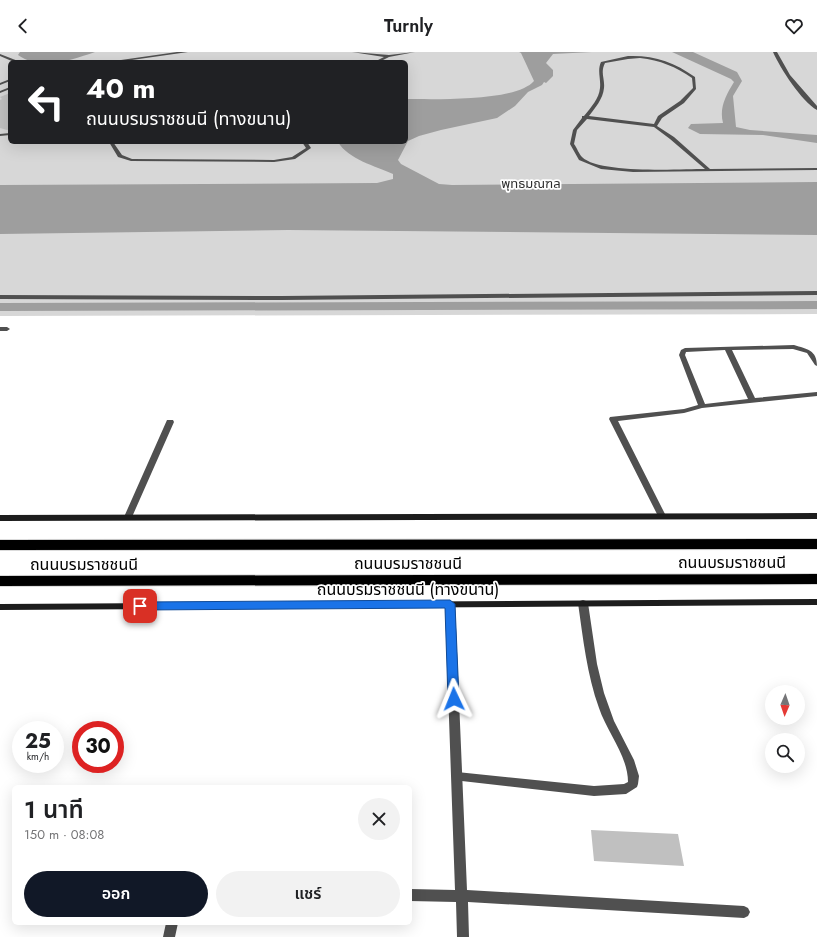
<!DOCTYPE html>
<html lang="th">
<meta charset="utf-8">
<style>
:root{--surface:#fff;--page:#f2f2f2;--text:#202124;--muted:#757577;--accent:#111827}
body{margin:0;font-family:Jost,"Noto Sans Thai",sans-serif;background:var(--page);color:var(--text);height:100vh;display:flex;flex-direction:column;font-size:15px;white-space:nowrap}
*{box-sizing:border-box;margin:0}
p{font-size:13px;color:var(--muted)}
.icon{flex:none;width:22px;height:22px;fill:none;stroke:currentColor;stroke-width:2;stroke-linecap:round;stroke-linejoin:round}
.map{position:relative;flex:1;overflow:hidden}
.side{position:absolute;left:12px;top:733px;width:400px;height:140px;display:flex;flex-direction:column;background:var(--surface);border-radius:6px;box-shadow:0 4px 16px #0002}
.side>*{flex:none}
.top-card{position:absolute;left:8px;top:8px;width:400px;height:84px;border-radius:6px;box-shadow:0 4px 16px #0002;background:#202124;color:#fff;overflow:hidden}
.needle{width:26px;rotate:182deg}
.tools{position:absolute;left:765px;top:633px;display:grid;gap:8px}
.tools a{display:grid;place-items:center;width:40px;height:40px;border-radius:50%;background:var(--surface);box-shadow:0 4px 16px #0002;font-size:20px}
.speed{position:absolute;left:12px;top:669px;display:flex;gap:8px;font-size:20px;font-weight:700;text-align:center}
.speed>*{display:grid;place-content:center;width:52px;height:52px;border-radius:50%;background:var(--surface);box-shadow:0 4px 16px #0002;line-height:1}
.speed small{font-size:10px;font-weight:400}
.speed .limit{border:6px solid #d22;background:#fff;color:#111}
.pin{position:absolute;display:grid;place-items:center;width:34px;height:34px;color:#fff;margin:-17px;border-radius:8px;box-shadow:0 2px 6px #0006}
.me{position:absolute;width:44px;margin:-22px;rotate:358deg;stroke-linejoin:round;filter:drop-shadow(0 0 3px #0008)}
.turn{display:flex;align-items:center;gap:14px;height:84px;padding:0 12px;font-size:18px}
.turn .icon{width:52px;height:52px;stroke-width:2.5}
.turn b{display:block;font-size:28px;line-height:34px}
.round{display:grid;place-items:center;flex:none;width:42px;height:42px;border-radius:21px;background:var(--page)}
.head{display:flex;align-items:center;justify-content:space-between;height:68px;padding:0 12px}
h1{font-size:24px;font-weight:600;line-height:30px}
.button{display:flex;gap:8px;margin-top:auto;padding:8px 12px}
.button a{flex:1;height:46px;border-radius:24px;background:var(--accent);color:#fff;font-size:16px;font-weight:600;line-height:46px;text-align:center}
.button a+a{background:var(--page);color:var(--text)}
header{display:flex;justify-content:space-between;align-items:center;height:52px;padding:0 12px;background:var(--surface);font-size:18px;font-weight:600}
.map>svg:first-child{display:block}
.green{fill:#d7d7d7;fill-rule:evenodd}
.water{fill:#9e9e9e}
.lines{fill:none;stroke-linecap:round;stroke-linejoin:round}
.canal{fill:#9e9e9e;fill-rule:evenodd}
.building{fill:#c0c0c0}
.highway-casing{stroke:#dbdbdb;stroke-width:2}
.lane{fill:#505050;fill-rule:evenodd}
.street{fill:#505050;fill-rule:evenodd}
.secondary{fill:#1d1d1d;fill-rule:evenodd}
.highway{fill:#000;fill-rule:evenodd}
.route{fill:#1a73e8;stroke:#114b97}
.labels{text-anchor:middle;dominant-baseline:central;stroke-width:3.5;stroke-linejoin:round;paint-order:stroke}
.far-park-label{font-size:13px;fill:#2e2e2e;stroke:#fff}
.street-label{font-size:16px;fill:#000;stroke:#fff}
</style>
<header><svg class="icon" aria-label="back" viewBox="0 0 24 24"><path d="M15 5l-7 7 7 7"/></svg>Turnly<svg class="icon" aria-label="heart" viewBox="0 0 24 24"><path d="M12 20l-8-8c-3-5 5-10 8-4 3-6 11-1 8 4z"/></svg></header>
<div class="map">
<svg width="817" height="885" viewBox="0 0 817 885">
<rect width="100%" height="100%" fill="#fff"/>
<path class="green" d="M 0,0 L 817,0 L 817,262 L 0,264 ZM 10,10 L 406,10 L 406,90 L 10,90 Z"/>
<path class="water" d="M 20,0 L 95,0 C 72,8 40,19 18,3 Z
M 519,0 L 592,0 L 553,2 L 546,11 L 553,18 L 553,24 L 546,31 L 544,30 L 542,33 L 528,40 L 515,54 L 497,66 L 441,78 L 419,84 L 408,89 L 398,108 L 401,112 L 439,132 L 452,133 L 817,130 L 817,183 L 288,178 L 0,182 L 0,133 L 377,131 L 393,127 L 393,122 C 375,114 348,107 338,90 L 406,90 L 406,47 C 433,47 516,50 534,29 L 521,1 Z
M 672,0 L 693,0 L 737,20 L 742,29 L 733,44 L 736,75 L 750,78 L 817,83 L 817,91 L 763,83 L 700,82 L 688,76 L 691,72 L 723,71 C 719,56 726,43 734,30 L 731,27 Z"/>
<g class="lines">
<path class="canal" d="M 817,249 L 817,257 L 0,259 L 0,251 Z"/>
</g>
<path class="building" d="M 10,41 L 10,77 L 7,78 L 0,76 L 0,48 L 2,47 L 0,45 Z
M 591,778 L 678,782 L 684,814 L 594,809 Z"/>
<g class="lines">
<g class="highway-casing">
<path id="highway" d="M 817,487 L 817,497 L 0,498 L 0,488 Z
M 817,522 L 817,532 L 0,534 L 0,524 Z"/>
</g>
<path class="lane" d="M 177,0 L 188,0 L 118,10 L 107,10 Z
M 352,0 L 389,3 L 415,0 L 389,5 L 379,10 L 374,10 L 384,5 Z
M 773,0 L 777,0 L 790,23 L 817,54 L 817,58 C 802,50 780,16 773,0 Z
M 0,2 L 18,9 L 19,10 L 14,10 L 0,4 Z
M 628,4 C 654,3 674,10 695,25 L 696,37 L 684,51 L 662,66 L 657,74 L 674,85 L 710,117 L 817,116 L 817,118 L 633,120 L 601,117 L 579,108 L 570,92 L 573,78 L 582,66 L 582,64 L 584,64 C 591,55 599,47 600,36 C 601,26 597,19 601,10 ZM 640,6 C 660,8 676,15 692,26 L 693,36 L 680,49 L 658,64 L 654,72 L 589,64 C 595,56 603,47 604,36 C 605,26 600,21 605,11 L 628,7 ZM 587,67 L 654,75 L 670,87 L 705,117 C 680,117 599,122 582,105 C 579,102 577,96 574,92 L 577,78 Z
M 10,27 L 10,29 L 0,33 L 0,31 Z
M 10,35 L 10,37 L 0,41 L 0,39 Z
M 10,81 L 10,83 L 0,84 L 0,82 Z
M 109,90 L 113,90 L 122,103 L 132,107 L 274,108 L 292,105 L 306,96 L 302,90 L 307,90 L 311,96 L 295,107 L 274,110 L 131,109 L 118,105 Z
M 0,275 L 7,275 L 10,277 L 7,279 L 0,279 Z
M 167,368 L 173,368 L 174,370 L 132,465 L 131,467 L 125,467 L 124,465 Z
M 583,548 L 586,549 L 588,551 L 597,612 L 604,641 L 614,669 L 634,708 L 639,724 L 638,732 L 637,735 L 626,742 L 594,744 L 453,728 L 452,725 L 453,722 L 457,720 L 594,734 L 624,732 L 628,730 C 628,704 607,680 599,656 C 587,623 583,586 578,551 L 580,549 Z"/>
<path class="street" d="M 817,239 L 817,243 L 282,248 L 0,247 L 0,243 L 282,244 Z
M 794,293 C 807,297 817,298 817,314 L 815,313 L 807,301 L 793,297 L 732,298 L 755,346 L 817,340 L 817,344 L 702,356 L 684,361 L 618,369 L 666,464 L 665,466 L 659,466 L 609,367 L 610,365 L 684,357 L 698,353 L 679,303 L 681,298 L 685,296 ZM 725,298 L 748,347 L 705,352 L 685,303 L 686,300 Z
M 450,549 L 453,550 L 455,552 L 467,838 L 744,854 L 748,856 L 750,860 L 748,864 L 744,866 L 468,850 L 469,885 L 457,885 L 456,850 L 410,849 L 410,837 L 455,838 L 445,552 L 447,550 Z
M 166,871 L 178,871 L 175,885 L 163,885 Z"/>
<path class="secondary" d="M 817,461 L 817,467 L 0,469 L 0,463 Z
M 817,547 L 817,553 L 0,558 L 0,552 Z"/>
<use href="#highway" class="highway"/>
</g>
<path class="route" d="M 450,548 L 455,552 L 459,647 L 458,650 L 450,650 L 448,647 L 445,556 L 140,558 L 134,554 L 140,550 Z"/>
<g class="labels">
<g class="far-park-label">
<text x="531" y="131">พุทธมณฑล</text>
</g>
<g class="street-label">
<text x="732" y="510">ถนนบรมราชชนนี</text>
<text x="408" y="511">ถนนบรมราชชนนี</text>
<text x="84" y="512">ถนนบรมราชชนนี</text>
<text x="408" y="537">ถนนบรมราชชนนี (ทางขนาน)</text>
</g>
</g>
</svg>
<div class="tools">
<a><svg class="needle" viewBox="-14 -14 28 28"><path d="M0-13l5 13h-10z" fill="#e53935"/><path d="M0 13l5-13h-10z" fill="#757577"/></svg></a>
<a><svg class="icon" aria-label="search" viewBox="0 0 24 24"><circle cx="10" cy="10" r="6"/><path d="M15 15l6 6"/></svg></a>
</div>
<div class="speed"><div>25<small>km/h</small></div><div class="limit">30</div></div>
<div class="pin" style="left:140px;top:554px;background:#d93025"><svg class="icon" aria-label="arrive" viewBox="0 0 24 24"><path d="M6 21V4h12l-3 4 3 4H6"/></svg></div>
<svg class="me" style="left:454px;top:647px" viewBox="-20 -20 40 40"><path d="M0-17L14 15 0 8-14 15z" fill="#1a73e8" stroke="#fff" stroke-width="4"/></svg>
<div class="top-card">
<div class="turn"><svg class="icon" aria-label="left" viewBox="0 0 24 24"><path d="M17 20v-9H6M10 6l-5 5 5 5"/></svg><div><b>40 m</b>ถนนบรมราชชนนี (ทางขนาน)</div></div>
</div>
<section class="side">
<div class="head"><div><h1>1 นาที</h1><p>150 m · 08:08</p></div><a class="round"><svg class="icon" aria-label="close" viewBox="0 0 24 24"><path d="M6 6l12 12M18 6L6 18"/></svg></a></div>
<div class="button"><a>ออก</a><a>แชร์</a></div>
</section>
</div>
